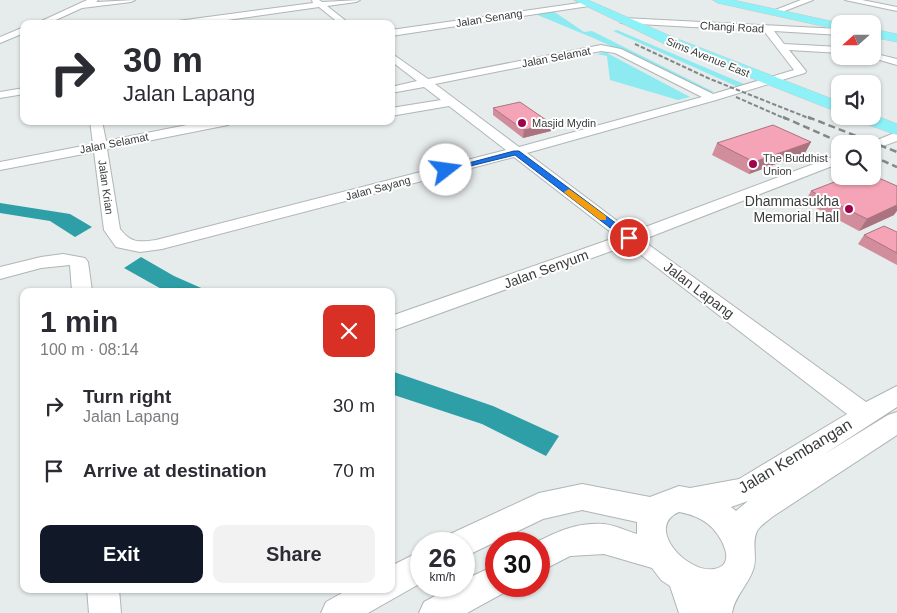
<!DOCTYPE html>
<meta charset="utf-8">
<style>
:root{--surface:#fff;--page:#f2f2f3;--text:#2b2b33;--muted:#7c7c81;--accent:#111827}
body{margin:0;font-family:Arial,sans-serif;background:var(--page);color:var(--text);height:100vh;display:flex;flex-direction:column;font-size:19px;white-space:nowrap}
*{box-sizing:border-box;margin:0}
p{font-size:16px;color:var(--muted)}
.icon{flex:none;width:28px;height:28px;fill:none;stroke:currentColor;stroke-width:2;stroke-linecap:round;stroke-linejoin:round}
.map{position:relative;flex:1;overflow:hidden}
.drawer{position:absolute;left:20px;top:288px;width:375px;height:305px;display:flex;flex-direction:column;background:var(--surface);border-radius:10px;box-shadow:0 1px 4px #0004}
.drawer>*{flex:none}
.guide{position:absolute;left:20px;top:20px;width:375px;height:105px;border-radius:10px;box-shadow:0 1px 4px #0004;background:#fff;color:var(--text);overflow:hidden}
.needle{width:32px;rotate:249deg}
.buttons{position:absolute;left:831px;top:15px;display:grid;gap:10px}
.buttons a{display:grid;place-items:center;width:50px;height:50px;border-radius:10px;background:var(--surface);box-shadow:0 1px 4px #0004;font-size:25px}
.speed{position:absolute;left:410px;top:532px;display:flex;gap:10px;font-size:25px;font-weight:700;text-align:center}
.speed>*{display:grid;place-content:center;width:65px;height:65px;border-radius:50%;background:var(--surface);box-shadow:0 1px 4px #0004;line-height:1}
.speed small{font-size:12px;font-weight:400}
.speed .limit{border:8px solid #d22;background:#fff;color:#111}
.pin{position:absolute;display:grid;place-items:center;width:42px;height:42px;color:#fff;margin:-21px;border:2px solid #fff;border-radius:50%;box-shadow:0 1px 5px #0007}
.me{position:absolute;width:55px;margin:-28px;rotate:75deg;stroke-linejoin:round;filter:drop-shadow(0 0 4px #0008)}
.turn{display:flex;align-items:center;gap:18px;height:105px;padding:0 20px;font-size:22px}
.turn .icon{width:65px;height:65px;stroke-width:2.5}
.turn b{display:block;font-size:35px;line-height:42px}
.round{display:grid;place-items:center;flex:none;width:52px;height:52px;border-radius:10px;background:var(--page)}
.headline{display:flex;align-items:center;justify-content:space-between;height:85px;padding:0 20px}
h1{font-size:30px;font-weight:700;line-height:38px}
.cta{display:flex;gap:10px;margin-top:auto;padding:10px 20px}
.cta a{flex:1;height:58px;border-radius:10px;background:var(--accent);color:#fff;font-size:20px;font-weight:700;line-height:58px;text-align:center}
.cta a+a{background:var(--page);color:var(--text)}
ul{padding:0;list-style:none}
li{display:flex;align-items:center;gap:15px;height:65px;padding:0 20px}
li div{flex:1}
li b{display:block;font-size:19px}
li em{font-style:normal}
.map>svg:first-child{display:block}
.green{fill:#8ceaf0}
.water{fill:#2e9fa7}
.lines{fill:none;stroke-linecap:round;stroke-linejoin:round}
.street-casing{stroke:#b0b5b5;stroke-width:2}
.primary-casing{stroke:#c8c8c8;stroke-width:1}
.street{fill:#fff;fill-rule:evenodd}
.primary{fill:#8df1f8;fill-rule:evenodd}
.rail-far1{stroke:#848788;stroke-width:2;stroke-dasharray:4.5 2;stroke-linecap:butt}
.rail{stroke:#848788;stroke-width:2.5;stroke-dasharray:7 4;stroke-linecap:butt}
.wall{fill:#d28d9d}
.shaded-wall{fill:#ab737f}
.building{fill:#f4a4b6;stroke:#ab737f}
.route{fill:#1a73e8;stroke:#114b97}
.slow{fill:#f59e0b}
.poi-dot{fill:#9f044a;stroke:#fff;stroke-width:2}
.labels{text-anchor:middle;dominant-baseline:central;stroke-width:4;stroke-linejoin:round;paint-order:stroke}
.far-street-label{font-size:11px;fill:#393b3b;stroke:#fff}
.far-poi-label{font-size:11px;fill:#393b3b;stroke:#fff;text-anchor:start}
.poi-label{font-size:14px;fill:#393b3b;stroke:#fff;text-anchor:end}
.street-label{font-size:14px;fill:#393b3b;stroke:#fff}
.near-street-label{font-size:16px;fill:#393b3b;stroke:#fff}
</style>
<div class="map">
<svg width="897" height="613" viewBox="0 0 897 613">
<rect width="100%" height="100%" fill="#e6ebec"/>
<path class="green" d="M 553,11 L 584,32 L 592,31 L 714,92 C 694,94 634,56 613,47 C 588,35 561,25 535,14 Z
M 617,30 L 744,84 L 736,86 L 613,31 Z
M 605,52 L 690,97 L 678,100 L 610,80 L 607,56 L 597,54 Z"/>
<path class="water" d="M 0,203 L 70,214 L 92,227 L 75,237 L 50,221 L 0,213 Z
M 141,257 L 174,276 L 208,291 L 165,291 L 124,268 Z
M 391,371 L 493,406 L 559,436 L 546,456 L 482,424 L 391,394 Z"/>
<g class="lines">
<g class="street-casing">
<path id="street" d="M 87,0 L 98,0 L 96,2 L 135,0 L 131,2 L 82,8 L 47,24 L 35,24 Z
M 312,0 L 319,0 L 322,2 L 360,0 L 356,2 L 327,6 L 350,24 L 340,24 L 319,7 L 199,24 L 174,24 L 178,21 L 313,3 Z
M 801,0 L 813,0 L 777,14 L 770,12 Z
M 845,0 L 862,0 L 897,7 L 897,11 Z
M 586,2 L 590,4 L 589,6 L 391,36 L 391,30 Z
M 624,18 L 840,29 L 840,35 L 774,31 L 784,44 L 840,47 L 840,53 L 789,50 L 806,71 L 805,73 L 716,100 L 527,153 L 632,232 L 840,154 L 840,163 L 642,240 L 866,402 L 897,386 L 897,407 L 823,455 L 888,415 L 897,412 L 897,435 L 772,517 C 767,521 760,526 757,531 C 751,544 758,557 753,570 C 748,585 734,597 732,613 L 679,613 L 670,586 L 661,580 L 652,568 L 604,554 L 570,556 L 539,572 L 539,544 L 533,544 C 556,532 577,522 604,524 C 614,525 627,531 637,534 L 637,522 L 582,510 L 543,519 L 464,557 L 464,544 L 445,544 L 450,534 L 539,493 L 582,484 L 650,497 L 679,486 L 690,488 L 739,479 L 847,414 L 628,245 L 391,331 L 391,316 L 617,237 L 514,157 L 162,249 L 140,252 L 116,247 L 104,230 L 94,152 L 0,170 L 0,162 L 93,144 L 90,121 L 102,121 L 106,141 L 207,121 L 234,121 L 228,125 L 107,149 L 120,229 C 132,244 139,242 156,240 L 506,150 L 449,106 L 391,116 L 391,108 L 441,100 L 424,87 L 391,93 L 391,87 L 417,81 L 391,61 L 391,53 L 428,79 L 601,45 L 621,49 L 713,94 L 794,70 L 764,31 L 621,23 L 620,21 ZM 601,51 L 615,53 L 702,97 L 519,147 L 435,84 ZM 748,501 L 736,511 L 731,507 ZM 679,512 C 690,514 699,517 708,524 C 720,533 739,565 714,569 C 687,574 644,527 679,512 Z
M 24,27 L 24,33 L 0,43 L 0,37 Z
M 872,53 L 897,59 L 897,65 L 866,56 L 872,56 Z
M 24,88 L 24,94 L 0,98 L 0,92 Z
M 897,132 L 897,141 L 872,150 L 872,144 L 867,144 Z
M 63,254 L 85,258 L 88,262 L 92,291 L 72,291 L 70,265 L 41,268 L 0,279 L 0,267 L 41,257 Z
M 421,551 L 421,583 L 368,613 L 321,613 L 326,602 L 349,589 L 391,589 L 391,566 Z
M 496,565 L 496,586 L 509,586 L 507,591 L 467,613 L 419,613 L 424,602 L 453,586 L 464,586 L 464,580 Z
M 87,589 L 119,589 L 121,613 L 89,613 Z"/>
</g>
<g class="primary-casing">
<path id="primary" d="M 574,0 L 588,0 L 675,38 L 840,102 L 840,113 L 665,44 Z
M 713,0 L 733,0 L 844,24 L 840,24 L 840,30 L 718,3 Z
M 872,29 L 897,34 L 897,42 L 872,37 Z
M 872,114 L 897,124 L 897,135 L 855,120 L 853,116 L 872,116 Z"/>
</g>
<use href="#street" class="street"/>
<use href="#primary" class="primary"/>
<path class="rail-far1" d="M 635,44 L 710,79 L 811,119
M 736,97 L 786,119"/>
<path class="rail" d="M 783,117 L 844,144
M 808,117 L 897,152
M 872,156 L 897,167"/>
</g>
<path class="wall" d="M 493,108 L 552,124 L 551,131 L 523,138 L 493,115 Z
M 811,142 L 805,153 L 749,174 L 712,155 L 717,143 Z
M 811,191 L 894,215 L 859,231 L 805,202 Z
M 897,232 L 897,265 L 858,244 L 864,235 Z"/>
<path class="shaded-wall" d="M 552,124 L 551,131 L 523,138 L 524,130 Z
M 811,142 L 805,153 L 749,174 L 754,162 Z
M 897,201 L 897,211 L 894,215 L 859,231 L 867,219 Z"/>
<path class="building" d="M 520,102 L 552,124 L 524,130 L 493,108 Z
M 773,125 L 811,142 L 754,162 L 717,143 Z
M 872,175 L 897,186 L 897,205 L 867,219 L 811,191 L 850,176 L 872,176 Z
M 884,226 L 897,232 L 897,253 L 864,235 Z"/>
<path class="route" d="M 514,151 L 519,151 L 633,236 L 633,240 L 626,240 L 515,155 L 446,172 L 442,170 Z"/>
<path class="slow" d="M 569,189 L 606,216 L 606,220 L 600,220 L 566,194 L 564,192 Z"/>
<g class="poi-dot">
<circle cx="522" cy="123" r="5"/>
<circle cx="753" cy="164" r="5"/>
<circle cx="849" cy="209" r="5"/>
</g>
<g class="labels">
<g class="far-street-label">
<text transform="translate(489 18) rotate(-9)">Jalan Senang</text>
<text transform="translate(732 27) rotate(3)">Changi Road</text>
<text transform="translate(556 57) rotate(-11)">Jalan Selamat</text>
<text transform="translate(708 57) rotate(22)">Sims Avenue East</text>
<text transform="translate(114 143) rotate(-11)">Jalan Selamat</text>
<text transform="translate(106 187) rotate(82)">Jalan Krian</text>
<text transform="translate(378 188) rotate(-15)">Jalan Sayang</text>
</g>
<g class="far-poi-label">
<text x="532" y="123">Masjid Mydin</text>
<text x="763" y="158">The Buddhist<tspan x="763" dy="13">Union</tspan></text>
</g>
<g class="poi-label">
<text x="839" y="201">Dhammasukha<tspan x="839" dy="16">Memorial Hall</tspan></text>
</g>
<g class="street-label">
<text transform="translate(546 269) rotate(-20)">Jalan Senyum</text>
<text transform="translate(699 290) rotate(37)">Jalan Lapang</text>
</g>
<g class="near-street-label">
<text transform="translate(795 456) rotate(-31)">Jalan Kembangan</text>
</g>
</g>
</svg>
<div class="buttons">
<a><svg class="needle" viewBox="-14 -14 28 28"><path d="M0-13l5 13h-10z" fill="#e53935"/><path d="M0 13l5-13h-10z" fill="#7c7c81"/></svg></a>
<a><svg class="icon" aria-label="sound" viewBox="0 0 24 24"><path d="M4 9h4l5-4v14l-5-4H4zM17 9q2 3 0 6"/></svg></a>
<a><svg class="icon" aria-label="search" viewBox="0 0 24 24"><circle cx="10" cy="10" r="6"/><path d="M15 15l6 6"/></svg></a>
</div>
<div class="speed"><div>26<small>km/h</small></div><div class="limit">30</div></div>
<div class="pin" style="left:629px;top:238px;background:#d93025"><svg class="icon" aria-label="arrive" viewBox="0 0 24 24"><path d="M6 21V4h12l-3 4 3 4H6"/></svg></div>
<svg class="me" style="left:446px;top:170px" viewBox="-20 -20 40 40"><circle r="19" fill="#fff"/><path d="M0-13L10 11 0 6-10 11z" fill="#1a73e8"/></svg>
<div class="guide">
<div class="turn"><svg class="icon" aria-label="right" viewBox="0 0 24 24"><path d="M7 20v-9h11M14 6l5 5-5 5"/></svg><div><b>30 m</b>Jalan Lapang</div></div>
</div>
<section class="drawer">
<div class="headline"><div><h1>1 min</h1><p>100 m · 08:14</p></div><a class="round" style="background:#d93025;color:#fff"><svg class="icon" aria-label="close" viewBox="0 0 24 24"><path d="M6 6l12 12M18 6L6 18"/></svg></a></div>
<ul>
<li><svg class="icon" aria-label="right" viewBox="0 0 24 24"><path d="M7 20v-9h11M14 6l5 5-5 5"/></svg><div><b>Turn right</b><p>Jalan Lapang</p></div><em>30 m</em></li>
<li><svg class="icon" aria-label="arrive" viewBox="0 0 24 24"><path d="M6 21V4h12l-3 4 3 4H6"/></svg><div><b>Arrive at destination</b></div><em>70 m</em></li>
</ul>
<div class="cta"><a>Exit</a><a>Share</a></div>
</section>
</div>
